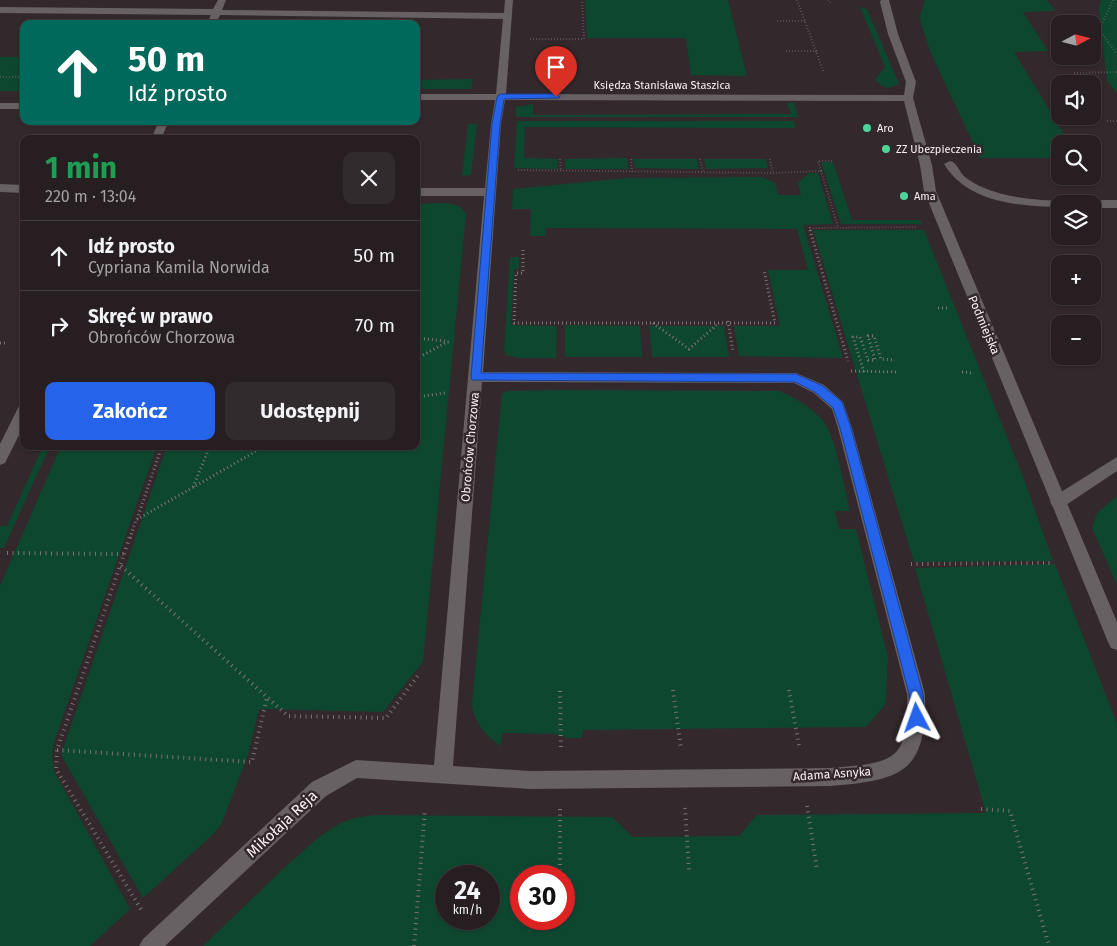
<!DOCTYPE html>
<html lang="pl">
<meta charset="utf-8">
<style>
:root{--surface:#261e21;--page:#322b2e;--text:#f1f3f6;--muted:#a4a2a5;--line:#423c3f;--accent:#2563eb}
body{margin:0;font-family:"Fira Sans",sans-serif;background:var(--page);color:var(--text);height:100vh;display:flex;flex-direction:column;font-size:19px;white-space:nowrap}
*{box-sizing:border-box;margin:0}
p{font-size:16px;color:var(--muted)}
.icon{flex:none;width:28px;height:28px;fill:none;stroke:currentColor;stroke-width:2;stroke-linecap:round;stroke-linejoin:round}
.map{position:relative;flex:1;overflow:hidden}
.sheet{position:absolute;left:20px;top:135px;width:400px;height:315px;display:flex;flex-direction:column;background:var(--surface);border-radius:10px;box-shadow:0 1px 4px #0004,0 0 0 1px var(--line)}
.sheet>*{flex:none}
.banner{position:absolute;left:20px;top:20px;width:400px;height:105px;border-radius:10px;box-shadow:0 1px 4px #0004,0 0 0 1px var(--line);background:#00695c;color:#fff;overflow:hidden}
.needle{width:32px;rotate:83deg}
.tools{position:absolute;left:1051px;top:15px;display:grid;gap:10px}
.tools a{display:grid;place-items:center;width:50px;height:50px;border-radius:10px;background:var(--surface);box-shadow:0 1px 4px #0004,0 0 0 1px var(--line);font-size:25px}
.speed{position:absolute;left:435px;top:865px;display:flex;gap:10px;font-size:25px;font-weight:700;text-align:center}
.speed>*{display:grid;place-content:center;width:65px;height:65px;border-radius:50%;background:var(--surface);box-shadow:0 1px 4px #0004,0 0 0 1px var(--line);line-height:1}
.speed small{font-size:12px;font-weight:400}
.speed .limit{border:8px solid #d22;background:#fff;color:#111}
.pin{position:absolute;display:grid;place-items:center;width:42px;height:42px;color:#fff;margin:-51px -21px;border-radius:50% 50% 50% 0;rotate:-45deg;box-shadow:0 0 5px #0007}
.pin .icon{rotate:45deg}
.me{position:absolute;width:55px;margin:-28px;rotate:356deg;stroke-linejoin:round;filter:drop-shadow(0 0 4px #0008)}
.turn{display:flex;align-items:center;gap:18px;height:105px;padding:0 25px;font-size:22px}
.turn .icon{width:65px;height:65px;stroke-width:2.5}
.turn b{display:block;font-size:35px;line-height:42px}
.round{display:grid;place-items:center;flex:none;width:52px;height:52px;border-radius:10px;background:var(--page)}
.overview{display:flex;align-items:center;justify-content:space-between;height:85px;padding:0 25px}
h1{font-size:30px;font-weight:700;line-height:38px;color:#1e9e55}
.cta{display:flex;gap:10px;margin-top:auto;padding:10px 25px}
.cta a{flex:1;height:58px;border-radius:10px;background:var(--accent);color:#fff;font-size:20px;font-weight:700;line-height:58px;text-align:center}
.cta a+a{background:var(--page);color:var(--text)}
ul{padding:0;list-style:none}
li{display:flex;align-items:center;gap:15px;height:70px;padding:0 25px;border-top:1px solid var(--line)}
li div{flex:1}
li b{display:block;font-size:19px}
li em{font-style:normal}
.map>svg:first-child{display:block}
.green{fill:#0e4730;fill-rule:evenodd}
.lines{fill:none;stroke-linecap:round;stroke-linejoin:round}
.path-far2{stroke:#7c7376;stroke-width:2;stroke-dasharray:0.5 2.5;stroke-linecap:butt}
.path-far1{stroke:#7c7376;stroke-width:3;stroke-dasharray:1 3;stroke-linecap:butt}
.path{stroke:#7c7376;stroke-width:4;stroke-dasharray:1 4.5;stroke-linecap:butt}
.lane{fill:#676163;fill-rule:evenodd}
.street{fill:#676163;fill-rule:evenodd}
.route{fill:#2563eb;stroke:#184099}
.poi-dot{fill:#4ed399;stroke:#33282c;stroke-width:2}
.labels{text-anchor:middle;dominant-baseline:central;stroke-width:5;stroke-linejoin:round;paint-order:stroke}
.far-street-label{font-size:11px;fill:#f7f0f2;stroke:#33282c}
.far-poi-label{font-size:11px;fill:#f7f0f2;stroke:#33282c;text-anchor:start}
.street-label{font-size:12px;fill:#f7f0f2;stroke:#33282c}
.near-street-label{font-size:15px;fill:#f7f0f2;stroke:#33282c}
</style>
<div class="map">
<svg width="1117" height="946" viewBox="0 0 1117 946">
<rect width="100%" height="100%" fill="#33282c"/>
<path class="green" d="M 585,0 L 728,0 L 747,76 L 691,75 L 686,38 L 587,38 Z
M 925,0 L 1047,0 L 1055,11 L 1023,12 L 1048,51 L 1014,52 L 1070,144 L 1060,144 L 1060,158 L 980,158 L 930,51 L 921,23 L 920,16 Z
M 1101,0 L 1117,0 L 1117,93 L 1107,81 L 1099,8 Z
M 860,7 L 867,9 L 899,84 L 888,88 L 882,86 L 875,80 L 885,67 Z
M 0,57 L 24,57 L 24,91 L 0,91 Z
M 473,79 L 471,89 L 416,89 L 416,80 Z
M 787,103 L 794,103 L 798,117 L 516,117 L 516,107 L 533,104 L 533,115 L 791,114 Z
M 517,121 L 794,121 L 795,128 L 525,127 L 524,158 L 558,159 L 557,169 L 514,168 Z
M 468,124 L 477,124 L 471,175 L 462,176 Z
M 627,158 L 628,169 L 565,169 L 565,159 Z
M 633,159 L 697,159 L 699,169 L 635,168 Z
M 704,159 L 766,159 L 768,168 L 706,169 Z
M 821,162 L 833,162 L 852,220 L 920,220 L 922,224 L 841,224 Z
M 809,173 L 818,173 L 833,224 L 803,225 L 843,358 L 739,356 L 734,326 L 780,326 L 768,270 L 808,270 L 797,229 L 546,228 L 545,236 L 530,236 L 531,209 L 512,209 L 513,189 L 627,178 L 762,177 L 775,183 L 778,195 L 801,195 L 798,183 Z
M 416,204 C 432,204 458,198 466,214 L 423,662 L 383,712 L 259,709 L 248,755 L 221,825 L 210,837 L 143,898 L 61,755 L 167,446 L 416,446 Z
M 813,230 L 924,230 L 1025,482 L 1053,561 L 914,562 Z
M 510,257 L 519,257 L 519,269 L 514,269 L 511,325 L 557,326 L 556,358 L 518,358 L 506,355 L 504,350 Z
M 565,325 L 640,326 L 642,357 L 565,357 Z
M 649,326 L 724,326 L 729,357 L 652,357 Z
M 564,390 L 780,391 C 796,399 812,407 824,422 C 837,440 844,488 850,511 L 835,511 L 839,529 L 856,529 L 888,658 L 886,700 L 884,706 L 866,727 L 583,730 L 582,738 L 568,738 L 554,734 L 502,733 L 501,746 C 486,736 473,722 472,703 L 502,393 L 509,391 Z
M 43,446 L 50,446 L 4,548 L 0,548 L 0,526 L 7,526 Z
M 61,446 L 157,446 L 54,742 L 52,755 L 54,771 L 130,909 L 90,946 L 0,946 L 0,586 Z
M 1117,496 L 1117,585 L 1092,528 L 1097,513 Z
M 1055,564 L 1117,724 L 1117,946 L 203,946 L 284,868 L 320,836 L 341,823 L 355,818 L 374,815 L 612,817 L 633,837 L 739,836 L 757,815 L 986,813 L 915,568 ZM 446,876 L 489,876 L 489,919 L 446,919 ZM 521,876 L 564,876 L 564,919 L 521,919 Z"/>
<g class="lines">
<path class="path-far2" d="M 797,0 L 824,73
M 828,0 L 832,4
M 1113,0 L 1099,30 L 1117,54
M 777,21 L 805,21
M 1092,30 L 1099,30
M 530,39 L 584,39 L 582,0
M 786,51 L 817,51
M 1074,73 L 1117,72
M 0,77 L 24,77
M 1107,121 L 1117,121
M 560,159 L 561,171
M 631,159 L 632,172
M 700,159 L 703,172
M 770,159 L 773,173
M 518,170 L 773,173 L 821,171 L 838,227
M 821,171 L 818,161 L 832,161
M 811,231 L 810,228 L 916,227"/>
<path class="path-far1" d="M 810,230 L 848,361
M 523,250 L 523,273 L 516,273 L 514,323 L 775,323 L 764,270
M 938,308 L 948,308
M 728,321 L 733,352
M 653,323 L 689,349 L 719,323
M 416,338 L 446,341
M 0,343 L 7,343
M 416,359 L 447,342 L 451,342
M 851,371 L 899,372
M 864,372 L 853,337 L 860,337 L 868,360 L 875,360 L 868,336 L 874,336 L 881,359 L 895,360
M 962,372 L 974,373
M 416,397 L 445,393
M 193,487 L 210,446
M 137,519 L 162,446
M 130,538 L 136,520 L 265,446"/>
<path class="path" d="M 7,553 L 124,554 L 57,750 L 56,769 L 142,911
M 124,554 L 130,536
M 911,564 L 1053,563
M 121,566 L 288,716 L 386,718 L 419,674
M 673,690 L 681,749
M 789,690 L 799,746
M 560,691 L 561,750
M 57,750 L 252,762 L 267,697
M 807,806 L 817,870
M 685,808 L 689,871
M 560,809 L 560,871
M 981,809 L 1010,811 L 1049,946
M 414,946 L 425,810"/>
<path class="lane" d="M 0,103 L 24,103 L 24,109 L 0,109 Z
M 950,161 C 957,162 959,172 965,177 C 970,181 977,185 982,187 C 1023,205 1074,200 1117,200 L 1117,208 L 1092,208 L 1092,204 L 1060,204 L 1060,207 C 1019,206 968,203 944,164 Z
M 1117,457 L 1117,471 L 1063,507 L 1058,509 L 1053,507 L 1050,502 L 1053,497 Z"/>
<path class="street" d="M 218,0 L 226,0 L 222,10 L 504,13 L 505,0 L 513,0 L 506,94 L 904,95 L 906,82 L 888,34 L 880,2 L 881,0 L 889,0 L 898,34 L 916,82 L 913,98 L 932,165 L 936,191 L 1117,622 L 1117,650 L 1111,648 L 1108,642 L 924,191 L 920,165 L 904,101 L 505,100 L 501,124 L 483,372 L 796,373 L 824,385 L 843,402 L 852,428 L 925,694 C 927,772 903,780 831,786 L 530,789 L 357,778 L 326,796 L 165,946 L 139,946 L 143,939 L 312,782 L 356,760 L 434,765 L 484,196 L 416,196 L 416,188 L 485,188 L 491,124 L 495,100 L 416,100 L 416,94 L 496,94 L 503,19 L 220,15 L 216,24 L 207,24 L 211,15 L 0,13 L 0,7 L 213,9 ZM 482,382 L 794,383 L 814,393 L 832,409 L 838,428 L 907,694 C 908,763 895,762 831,768 L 530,771 L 453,766 Z
M 159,121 L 169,121 L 161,139 L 151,139 Z
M 0,184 L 24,185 L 24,193 L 0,192 Z
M 24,404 L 24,425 L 5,463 L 0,465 L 0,444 L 19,406 Z"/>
</g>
<path class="route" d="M 556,94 L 560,97 L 559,98 L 504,99 L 500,124 L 481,373 L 796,374 L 823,386 L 842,402 L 851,428 L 923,694 L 924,718 L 922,722 L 917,724 L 913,722 L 909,694 L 840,428 L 833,408 L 815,392 L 795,382 L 472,380 L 471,377 L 492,124 L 497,97 L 500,94 Z"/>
<g class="poi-dot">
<circle cx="867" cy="128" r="5"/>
<circle cx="886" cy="149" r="5"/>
<circle cx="904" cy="196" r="5"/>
</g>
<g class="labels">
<g class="far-street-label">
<text x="662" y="85">Księdza Stanisława Staszica</text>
</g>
<g class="far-poi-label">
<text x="877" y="128">Aro</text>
<text x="896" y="149">ZZ Ubezpieczenia</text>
<text x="914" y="196">Ama</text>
</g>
<g class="street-label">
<text transform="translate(984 325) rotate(67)">Podmiejska</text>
<text transform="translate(470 447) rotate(-85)">Obrońców Chorzowa</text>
<text transform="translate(832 774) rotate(-4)">Adama Asnyka</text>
</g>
<g class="near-street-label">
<text transform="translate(282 824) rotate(-43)">Mikołaja Reja</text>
</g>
</g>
</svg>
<div class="tools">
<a><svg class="needle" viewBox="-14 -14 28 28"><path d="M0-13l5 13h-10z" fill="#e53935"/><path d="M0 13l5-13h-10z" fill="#a4a2a5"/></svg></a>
<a><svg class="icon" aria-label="sound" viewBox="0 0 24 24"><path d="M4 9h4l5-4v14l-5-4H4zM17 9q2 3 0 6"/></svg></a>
<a><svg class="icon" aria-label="search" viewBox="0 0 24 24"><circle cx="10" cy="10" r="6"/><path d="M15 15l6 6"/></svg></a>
<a><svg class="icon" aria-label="layers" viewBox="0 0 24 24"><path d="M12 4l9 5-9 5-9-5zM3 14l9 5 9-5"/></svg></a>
<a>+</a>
<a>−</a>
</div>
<div class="speed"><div>24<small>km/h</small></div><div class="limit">30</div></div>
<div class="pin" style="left:556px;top:97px;background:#d93025"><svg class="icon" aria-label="arrive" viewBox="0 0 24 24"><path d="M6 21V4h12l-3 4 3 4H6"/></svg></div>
<svg class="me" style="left:917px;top:718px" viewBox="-20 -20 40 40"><path d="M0-17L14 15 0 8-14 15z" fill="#2563eb" stroke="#fff" stroke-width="4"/></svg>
<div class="banner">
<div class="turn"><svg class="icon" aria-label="ahead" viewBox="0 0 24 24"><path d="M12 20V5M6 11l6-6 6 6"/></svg><div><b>50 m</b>Idź prosto</div></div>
</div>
<section class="sheet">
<div class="overview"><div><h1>1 min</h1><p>220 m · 13:04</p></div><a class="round"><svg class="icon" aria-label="close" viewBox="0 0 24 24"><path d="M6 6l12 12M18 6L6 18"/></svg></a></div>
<ul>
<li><svg class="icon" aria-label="ahead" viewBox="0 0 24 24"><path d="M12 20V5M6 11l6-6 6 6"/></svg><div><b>Idź prosto</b><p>Cypriana Kamila Norwida</p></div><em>50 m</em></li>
<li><svg class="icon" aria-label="right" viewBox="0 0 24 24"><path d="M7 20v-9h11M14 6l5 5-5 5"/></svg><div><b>Skręć w prawo</b><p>Obrońców Chorzowa</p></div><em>70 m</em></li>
</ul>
<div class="cta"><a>Zakończ</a><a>Udostępnij</a></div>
</section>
</div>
